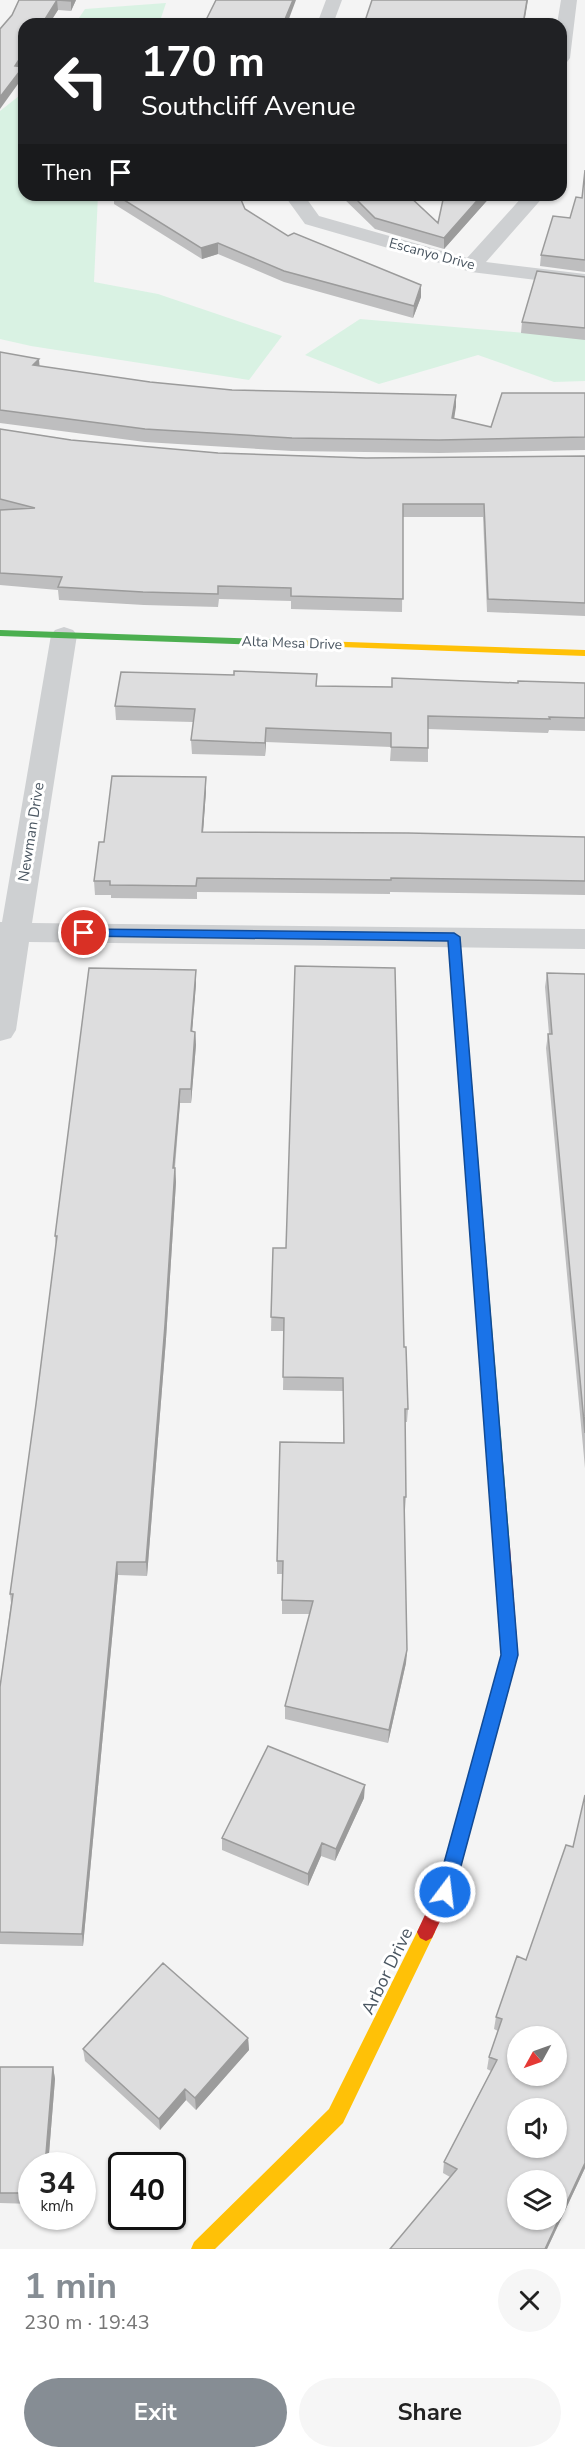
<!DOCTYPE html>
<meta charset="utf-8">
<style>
:root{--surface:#fff;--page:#f6f6f6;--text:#222;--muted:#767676;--accent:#868d94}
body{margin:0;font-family:"Nunito Sans",sans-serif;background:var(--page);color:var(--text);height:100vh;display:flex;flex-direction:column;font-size:22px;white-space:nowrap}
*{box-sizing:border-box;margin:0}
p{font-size:20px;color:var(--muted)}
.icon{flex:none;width:33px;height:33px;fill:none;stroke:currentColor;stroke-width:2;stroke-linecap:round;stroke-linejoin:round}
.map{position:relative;height:2249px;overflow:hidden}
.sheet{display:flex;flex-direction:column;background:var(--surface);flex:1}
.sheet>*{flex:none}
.hud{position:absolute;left:18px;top:18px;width:549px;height:183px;border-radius:18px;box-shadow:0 2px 4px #0004;background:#202124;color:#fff;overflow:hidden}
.needle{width:39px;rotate:230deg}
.fabs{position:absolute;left:507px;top:2026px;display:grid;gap:12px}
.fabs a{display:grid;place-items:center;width:60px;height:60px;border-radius:50%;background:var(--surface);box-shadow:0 2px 4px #0004;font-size:30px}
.speed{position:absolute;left:18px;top:2152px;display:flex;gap:12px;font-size:30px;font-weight:700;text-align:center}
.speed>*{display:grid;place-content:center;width:78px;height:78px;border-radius:50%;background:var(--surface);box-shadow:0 2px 4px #0004;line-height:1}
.speed small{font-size:15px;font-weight:400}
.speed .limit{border:3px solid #111;border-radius:9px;background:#fff;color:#111}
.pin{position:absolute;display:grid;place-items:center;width:51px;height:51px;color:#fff;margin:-26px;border:3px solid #fff;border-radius:50%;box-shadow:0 2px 6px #0007}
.me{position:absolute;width:66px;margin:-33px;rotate:15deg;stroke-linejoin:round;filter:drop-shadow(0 0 4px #0008)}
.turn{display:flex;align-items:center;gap:21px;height:126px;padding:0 24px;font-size:27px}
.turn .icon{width:78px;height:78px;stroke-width:2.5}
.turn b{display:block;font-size:42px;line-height:51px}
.then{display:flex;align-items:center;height:57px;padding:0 24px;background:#0003;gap:12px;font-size:22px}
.round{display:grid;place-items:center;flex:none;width:63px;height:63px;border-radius:32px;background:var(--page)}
.overview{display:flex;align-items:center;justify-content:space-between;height:102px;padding:0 24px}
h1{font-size:36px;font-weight:700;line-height:45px;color:var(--accent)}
.cta{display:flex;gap:12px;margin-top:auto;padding:12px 24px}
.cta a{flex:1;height:69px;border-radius:36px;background:var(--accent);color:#fff;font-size:24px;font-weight:700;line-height:69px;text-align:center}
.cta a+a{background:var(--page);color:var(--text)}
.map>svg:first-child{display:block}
.green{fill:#d9f2e3}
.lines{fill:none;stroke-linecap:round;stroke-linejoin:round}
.street{fill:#ced0d2;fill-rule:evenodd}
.fast{fill:#4caf50;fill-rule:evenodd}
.slow{fill:#ffc107;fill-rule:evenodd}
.jam{fill:#c62828;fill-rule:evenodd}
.wall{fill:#bebebf}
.shaded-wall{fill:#9b9b9b}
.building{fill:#ddddde;stroke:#9b9b9b;stroke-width:1.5;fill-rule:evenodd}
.route{fill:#1a73e8;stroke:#114b97;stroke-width:1.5}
.labels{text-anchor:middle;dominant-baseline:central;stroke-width:6;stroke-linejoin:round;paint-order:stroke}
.far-street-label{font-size:14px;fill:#4a5661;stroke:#fff}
.street-label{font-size:15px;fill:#4a5661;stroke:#fff}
.near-street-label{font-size:18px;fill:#4a5661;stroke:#fff}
</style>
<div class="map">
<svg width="585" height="2249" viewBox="0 0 585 2249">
<rect width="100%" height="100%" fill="#f4f4f4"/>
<path class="green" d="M 166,3 L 159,24 L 75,24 L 85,9 Z
M 24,92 L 24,195 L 98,195 L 94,282 L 158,294 L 282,336 L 249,380 L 31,346 L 0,339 L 0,111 Z
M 360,319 L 585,338 L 585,381 L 554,382 L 478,355 L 379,384 L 305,355 Z"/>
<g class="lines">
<path class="street" d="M 326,0 L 342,0 L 333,24 L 317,24 Z
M 561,0 L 577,0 L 570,58 L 567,62 L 561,63 L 561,24 L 557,24 Z
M 284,195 L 304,195 L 319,216 L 467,258 L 524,195 L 545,195 L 486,262 L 585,274 L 585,286 L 471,272 L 305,224 Z
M 64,627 L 73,630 L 77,635 L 32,923 L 585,929 L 585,949 L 29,942 L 16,1030 L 11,1038 L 0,1041 L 0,922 L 2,922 L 51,635 L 55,630 Z"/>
<path class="fast" d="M 0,630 L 290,640 L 295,643 L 290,646 L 0,636 Z
M 454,933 L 460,937 L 510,1547 L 508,1552 L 502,1554 L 496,1552 L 494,1547 L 448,937 Z"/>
<path class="slow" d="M 290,640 L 585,650 L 585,656 L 286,645 L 285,643 Z
M 426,1923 L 432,1926 L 435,1932 L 343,2123 L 215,2249 L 191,2249 L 194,2242 L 329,2109 L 420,1926 Z"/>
<path class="jam" d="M 502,1540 L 508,1542 L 510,1547 L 518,1655 L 454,1892 L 432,1938 L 426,1941 L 420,1938 L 417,1932 L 436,1891 L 502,1655 L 494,1547 L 496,1542 Z"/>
</g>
<path class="wall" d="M 19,0 L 76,0 L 71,11 L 58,10 L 22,67 L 23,77 L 12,15 Z
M 585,170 L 585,272 L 540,266 L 541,255 L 570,218 L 582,198 Z
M 114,195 L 239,195 L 245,209 L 288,236 L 421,285 L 421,297 L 413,318 L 284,282 L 218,254 L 202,259 L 114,204 Z
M 340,195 L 408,195 L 438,223 L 444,195 L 492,195 L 444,249 L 375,229 Z
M 585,277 L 585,340 L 521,333 L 522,322 Z
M 0,352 L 39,366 L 150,382 L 232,390 L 456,395 L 454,419 L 491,427 L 585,393 L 585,450 L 439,453 L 292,451 L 145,442 L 0,423 Z
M 0,429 L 71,440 L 218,453 L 366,458 L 585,456 L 585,616 L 487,612 L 483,517 L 403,517 L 402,612 L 291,609 L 291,601 L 219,599 L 218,607 L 144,605 L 59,600 L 58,590 L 0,585 Z
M 518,683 L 585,683 L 585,731 L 549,730 L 548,733 L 428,729 L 428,762 L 390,761 L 391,747 L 266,742 L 265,756 L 192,754 L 191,740 L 193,722 L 116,720 L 115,706 L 317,686 L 392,687 Z
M 206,777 L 206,791 L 203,832 L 585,837 L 585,895 L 390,892 L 390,894 L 197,892 L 197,899 L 111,898 L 111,895 L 95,895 L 94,881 L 104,842 Z
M 547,973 L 585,974 L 585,1468 L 546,1048 L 548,1034 L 549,1034 L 545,987 Z
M 196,984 L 192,1032 L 195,1032 L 196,1045 L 191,1103 L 180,1103 L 175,1168 L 176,1182 L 166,1339 L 147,1576 L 118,1575 L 83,1946 L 0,1944 L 0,1687 L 11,1603 L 10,1594 L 36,1404 L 56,1246 L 55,1236 Z
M 273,1248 L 404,1347 L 408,1409 L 407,1422 L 405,1422 L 406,1497 L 405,1510 L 404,1510 L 407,1650 L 406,1663 L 388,1743 L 285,1719 L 285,1706 L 310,1614 L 282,1614 L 282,1574 L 277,1574 L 277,1561 L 343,1443 L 343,1391 L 283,1390 L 284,1331 L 271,1331 Z
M 585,1795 L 585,2168 L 547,2249 L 450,2177 L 443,2173 L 444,2162 L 491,2071 L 487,2069 L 489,2057 L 498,2031 L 494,2029 L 496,2017 L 526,1960 L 573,1847 Z
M 364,1798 L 335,1861 L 321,1856 L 308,1886 L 222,1850 L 222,1838 Z
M 248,2038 L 249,2050 L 196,2110 L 186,2100 L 160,2130 L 85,2061 L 83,2049 Z
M 0,2067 L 53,2067 L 55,2079 L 48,2166 L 32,2166 L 32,2204 L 0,2203 Z"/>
<path class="shaded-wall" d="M 57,0 L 58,10 L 49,24 L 42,24 Z
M 71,0 L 76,0 L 71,11 Z
M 293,0 L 296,0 L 287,24 L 283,24 Z
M 527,0 L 528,0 L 524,24 L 523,24 Z
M 24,52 L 24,64 L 19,71 L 23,67 L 23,77 L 0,109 L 0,97 L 15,66 Z
M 482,195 L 492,195 L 444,249 L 444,238 Z
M 218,243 L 218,254 L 202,259 L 201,248 Z
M 421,285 L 421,297 L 413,318 L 414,306 Z
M 39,359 L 40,372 L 33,365 Z
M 456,395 L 456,407 L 452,431 L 452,418 Z
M 266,728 L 266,742 L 265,756 L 265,743 Z
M 206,777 L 206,791 L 202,846 L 202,832 Z
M 196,970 L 196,984 L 191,1045 L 191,1031 Z
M 195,1032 L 196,1045 L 191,1103 L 191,1089 Z
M 180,1089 L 180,1103 L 173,1182 L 173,1168 Z
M 175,1168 L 176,1182 L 166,1339 L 147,1576 L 146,1562 Z
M 117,1562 L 118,1575 L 83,1946 L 82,1934 Z
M 407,1650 L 406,1663 L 388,1743 L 389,1730 Z
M 365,1785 L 364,1798 L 335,1861 L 336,1849 Z
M 322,1843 L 321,1856 L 308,1886 L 308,1874 Z
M 248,2038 L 249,2050 L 196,2110 L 195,2098 Z
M 53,2067 L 55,2079 L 48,2166 L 45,2166 Z
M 185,2089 L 186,2100 L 160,2130 L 159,2119 Z
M 585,2163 L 585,2168 L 547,2249 L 545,2249 Z"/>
<path class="building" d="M 19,0 L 71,0 L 71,1 L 57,0 L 42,24 L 24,24 L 24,52 L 15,66 L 23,67 L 0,97 L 0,29 L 12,15 Z
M 216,0 L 293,0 L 283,24 L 204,24 Z
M 372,0 L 527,0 L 523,24 L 364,24 Z
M 585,170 L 585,260 L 541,255 L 553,216 L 570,218 L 576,197 L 582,198 Z
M 116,195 L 239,195 L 245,209 L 288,236 L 294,233 L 421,285 L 414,306 L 284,271 L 218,243 L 201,248 Z
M 352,195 L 408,195 L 438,223 L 444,195 L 482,195 L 444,238 L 375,218 Z
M 537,271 L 585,277 L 585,328 L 522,322 Z
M 0,352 L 39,359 L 33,365 L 150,382 L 232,390 L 456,395 L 452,418 L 491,427 L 502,393 L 585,393 L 585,437 L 439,440 L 292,438 L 145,429 L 0,410 Z
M 0,429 L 71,440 L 218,453 L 366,458 L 585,456 L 585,603 L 488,599 L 484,504 L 403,504 L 403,599 L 291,596 L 291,588 L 218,586 L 218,594 L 143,592 L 58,587 L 62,577 L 0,573 L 0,510 L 35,508 L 0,499 Z
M 234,671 L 317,674 L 316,686 L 392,687 L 392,678 L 518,683 L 518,681 L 585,683 L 585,718 L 549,717 L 550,719 L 428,716 L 428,748 L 391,747 L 391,733 L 266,728 L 265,743 L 191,740 L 195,709 L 115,706 L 121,672 L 234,675 Z
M 112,776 L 206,777 L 202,832 L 408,833 L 585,837 L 585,881 L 391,878 L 391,880 L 197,878 L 196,886 L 110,885 L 110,881 L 94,881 L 99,842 L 104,842 Z
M 295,966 L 395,968 L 404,1347 L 406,1347 L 408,1409 L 405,1409 L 406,1497 L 404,1497 L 407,1650 L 389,1730 L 285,1706 L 313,1601 L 282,1600 L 283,1561 L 277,1561 L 280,1442 L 344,1443 L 343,1378 L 283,1377 L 284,1318 L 271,1317 L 273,1248 L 286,1248 Z
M 89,968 L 196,970 L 191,1031 L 195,1032 L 191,1089 L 180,1089 L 173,1168 L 175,1168 L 165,1325 L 146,1562 L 117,1562 L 82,1934 L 0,1932 L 0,1687 L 13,1594 L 10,1594 L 36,1404 L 57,1236 L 55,1236 Z
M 547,973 L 585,974 L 585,1433 L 548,1034 L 552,1034 Z
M 268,1746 L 365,1785 L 336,1849 L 322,1843 L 308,1874 L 222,1838 Z
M 585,1795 L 585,2163 L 545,2249 L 390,2249 L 457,2169 L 444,2162 L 497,2060 L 489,2057 L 502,2019 L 496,2017 L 517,1956 L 526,1960 L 566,1845 L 573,1847 ZM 518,2037 L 556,2037 L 556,2076 L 518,2076 ZM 518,2109 L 556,2109 L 556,2148 L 518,2148 ZM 518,2181 L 556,2181 L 556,2220 L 518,2220 Z
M 163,1963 L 248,2038 L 195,2098 L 185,2089 L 159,2119 L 83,2049 Z
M 0,2067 L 53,2067 L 45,2166 L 32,2166 L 32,2193 L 0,2193 Z"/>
<path class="route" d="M 84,929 L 454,933 L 460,937 L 518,1655 L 454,1892 L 452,1898 L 445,1901 L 439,1898 L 436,1892 L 501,1655 L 448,941 L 80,936 L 78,933 L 80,930 Z"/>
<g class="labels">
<g class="far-street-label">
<text transform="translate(432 254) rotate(15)">Escanyo Drive</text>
<text transform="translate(292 643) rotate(2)">Alta Mesa Drive</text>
</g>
<g class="street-label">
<text transform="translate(31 832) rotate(-81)">Newman Drive</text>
</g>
<g class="near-street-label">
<text transform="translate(387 1971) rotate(-64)">Arbor Drive</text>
</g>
</g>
</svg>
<div class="fabs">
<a><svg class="needle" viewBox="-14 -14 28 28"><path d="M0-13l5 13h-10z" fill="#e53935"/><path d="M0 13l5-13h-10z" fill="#767676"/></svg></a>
<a><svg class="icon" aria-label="sound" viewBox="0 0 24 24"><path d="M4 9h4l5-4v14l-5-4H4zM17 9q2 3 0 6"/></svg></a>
<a><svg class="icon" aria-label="layers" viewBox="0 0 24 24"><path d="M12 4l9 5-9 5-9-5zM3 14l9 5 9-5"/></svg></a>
</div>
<div class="speed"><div>34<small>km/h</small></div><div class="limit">40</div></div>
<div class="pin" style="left:84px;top:933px;background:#d93025"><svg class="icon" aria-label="arrive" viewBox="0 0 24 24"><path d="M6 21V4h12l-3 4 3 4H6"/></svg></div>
<svg class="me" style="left:445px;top:1892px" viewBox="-20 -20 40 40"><circle r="17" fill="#1a73e8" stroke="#fff" stroke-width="3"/><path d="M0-11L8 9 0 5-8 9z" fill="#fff"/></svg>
<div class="hud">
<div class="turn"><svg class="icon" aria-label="left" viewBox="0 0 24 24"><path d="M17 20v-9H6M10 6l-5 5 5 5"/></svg><div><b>170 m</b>Southcliff Avenue</div></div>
<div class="then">Then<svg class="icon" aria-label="arrive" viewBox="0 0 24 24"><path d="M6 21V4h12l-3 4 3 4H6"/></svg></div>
</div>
</div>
<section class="sheet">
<div class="overview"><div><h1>1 min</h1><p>230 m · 19:43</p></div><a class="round"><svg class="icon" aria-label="close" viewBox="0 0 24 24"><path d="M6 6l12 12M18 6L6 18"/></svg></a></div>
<div class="cta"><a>Exit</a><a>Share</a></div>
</section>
